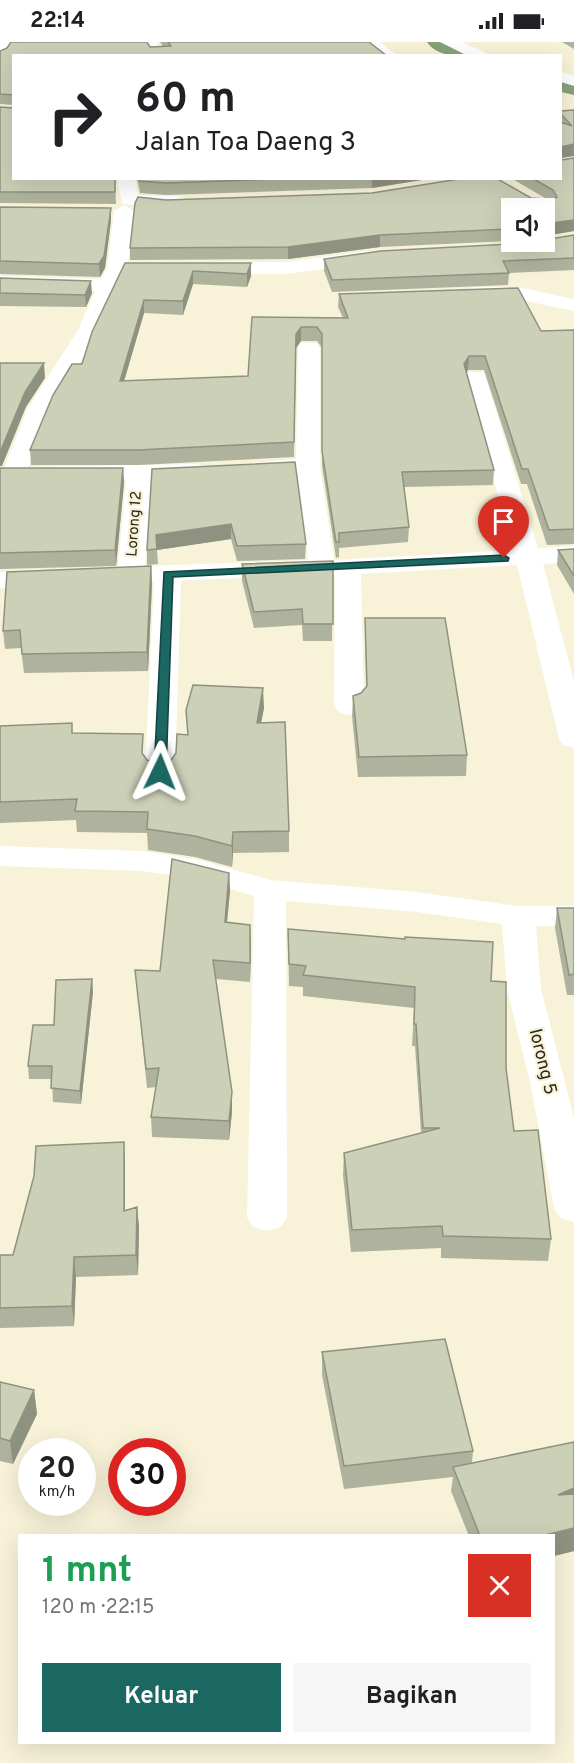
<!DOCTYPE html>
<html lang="id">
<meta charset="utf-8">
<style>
:root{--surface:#fff;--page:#f6f6f6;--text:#202124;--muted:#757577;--accent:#1b6762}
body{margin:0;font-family:Overpass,sans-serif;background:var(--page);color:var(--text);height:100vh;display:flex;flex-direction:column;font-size:22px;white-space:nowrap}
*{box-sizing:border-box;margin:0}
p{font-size:20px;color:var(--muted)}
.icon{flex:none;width:33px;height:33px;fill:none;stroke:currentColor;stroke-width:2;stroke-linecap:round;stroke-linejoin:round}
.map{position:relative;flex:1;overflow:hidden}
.details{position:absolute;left:18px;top:1492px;width:537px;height:210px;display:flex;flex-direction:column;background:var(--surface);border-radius:0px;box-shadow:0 6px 24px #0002}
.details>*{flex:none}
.top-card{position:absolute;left:12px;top:12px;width:550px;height:126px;border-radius:0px;box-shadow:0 6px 24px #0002;background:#fff;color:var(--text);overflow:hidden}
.tools{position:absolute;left:501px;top:156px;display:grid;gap:12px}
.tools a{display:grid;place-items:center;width:54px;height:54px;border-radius:0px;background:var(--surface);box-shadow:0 6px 24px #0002;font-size:30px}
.speed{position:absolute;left:18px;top:1396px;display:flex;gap:12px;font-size:30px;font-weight:700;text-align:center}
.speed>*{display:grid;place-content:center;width:78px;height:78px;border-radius:50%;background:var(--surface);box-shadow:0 6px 24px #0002;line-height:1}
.speed small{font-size:15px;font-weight:400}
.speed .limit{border:9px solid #d22;background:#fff;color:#111}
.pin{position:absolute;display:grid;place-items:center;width:51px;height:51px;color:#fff;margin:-62px -26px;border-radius:50% 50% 50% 0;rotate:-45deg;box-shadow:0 0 6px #0007}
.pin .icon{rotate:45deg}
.me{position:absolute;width:66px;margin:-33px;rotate:2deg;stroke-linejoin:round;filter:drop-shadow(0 0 4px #0008)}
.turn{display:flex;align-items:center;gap:21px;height:126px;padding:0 24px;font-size:27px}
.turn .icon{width:78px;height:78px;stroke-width:2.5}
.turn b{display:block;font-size:42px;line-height:51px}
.round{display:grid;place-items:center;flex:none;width:63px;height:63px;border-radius:0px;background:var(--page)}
.summary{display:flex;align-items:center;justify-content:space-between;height:102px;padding:0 24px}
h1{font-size:36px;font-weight:700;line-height:45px;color:#1e9e55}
.cta{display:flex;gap:12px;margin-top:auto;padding:12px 24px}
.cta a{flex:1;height:69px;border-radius:0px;background:var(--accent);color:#fff;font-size:24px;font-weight:700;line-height:69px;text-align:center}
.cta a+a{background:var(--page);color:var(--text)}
.status{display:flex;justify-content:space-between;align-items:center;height:42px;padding:0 30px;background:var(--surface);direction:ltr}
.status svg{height:16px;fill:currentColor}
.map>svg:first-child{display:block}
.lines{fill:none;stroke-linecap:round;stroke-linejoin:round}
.canal{fill:#88a277;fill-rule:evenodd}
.minor{fill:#fff;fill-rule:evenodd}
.major{fill:#fff;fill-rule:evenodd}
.wall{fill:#afb39d}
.shaded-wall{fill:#8f9280}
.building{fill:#ccd0b7;stroke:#8f9280;stroke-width:1.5}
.route{fill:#1b6762;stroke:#124340;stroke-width:1.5}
.labels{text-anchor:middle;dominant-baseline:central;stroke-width:4.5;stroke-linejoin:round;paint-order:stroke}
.far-street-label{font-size:15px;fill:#2a281f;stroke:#f7f2d8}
.street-label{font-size:18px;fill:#2a281f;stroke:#f7f2d8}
</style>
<div class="status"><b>22:14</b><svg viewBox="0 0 49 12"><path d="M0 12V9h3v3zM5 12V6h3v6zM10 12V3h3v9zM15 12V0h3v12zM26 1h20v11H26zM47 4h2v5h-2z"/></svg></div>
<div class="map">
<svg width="574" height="1721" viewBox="0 0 574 1721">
<rect width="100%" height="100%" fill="#f7f2d8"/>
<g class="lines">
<path class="canal" d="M 427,0 C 444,0 472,0 483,14 C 465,14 438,17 427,0 Z
M 561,35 L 574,38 L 574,53 L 561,50 Z"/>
<path class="minor" d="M 0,0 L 11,0 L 12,6 L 6,15 L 0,17 Z
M 141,0 L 157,0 L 169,14 L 152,14 Z
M 440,0 L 462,0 L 492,14 L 468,14 Z
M 561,30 L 574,34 L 574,44 L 561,40 Z
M 117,136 L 135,136 L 138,153 L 181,154 L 190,160 L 181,166 L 122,162 Z
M 124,163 L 134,169 L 128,220 L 285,220 L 369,209 L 376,211 L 379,215 L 376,219 L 369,221 L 285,232 L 124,232 L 100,288 L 52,366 L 28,425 L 195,422 L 204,424 L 207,429 L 204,434 L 151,437 L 145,524 L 308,518 L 297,432 L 250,434 L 241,432 L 238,427 L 241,422 L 296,417 L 298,306 L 301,301 L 317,301 L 320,306 L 320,424 L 334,518 L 513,508 L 465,335 L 468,330 L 484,330 L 538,506 L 574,504 L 574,520 L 543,522 L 574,639 L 574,706 L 563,703 L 559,697 L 517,523 L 361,532 L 364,664 L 359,670 L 349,673 L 339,670 L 334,664 L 335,533 L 181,538 L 175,730 L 171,736 L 160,739 L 149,736 L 145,730 L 154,539 L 105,541 L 96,539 L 92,533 L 96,527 L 118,525 L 126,438 L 0,440 L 0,426 L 4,426 L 28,366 L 78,288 L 95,249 L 0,246 L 0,234 L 101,237 L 107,227 L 114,169 Z
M 475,245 L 517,245 L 574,257 L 574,269 L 517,257 L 468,255 L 465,251 L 468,247 Z
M 51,528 L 60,530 L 64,536 L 60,542 L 0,546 L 0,530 Z
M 0,804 L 142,809 L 195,817 L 271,838 L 417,850 L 518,864 L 574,864 L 574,884 L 536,884 L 541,947 L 574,1076 L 574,1180 L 560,1176 L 554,1166 L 530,1040 L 507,947 L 502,882 L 417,870 L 286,859 L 287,1175 L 281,1185 L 267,1189 L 253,1185 L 247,1175 L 254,854 L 192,836 L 142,829 L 0,824 Z"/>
<path class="major" d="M 363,0 L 381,0 L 397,14 L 378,14 Z"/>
</g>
<path class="wall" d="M 160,0 L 369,0 L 14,14 L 14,63 L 0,62 L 0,9 L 163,4 Z
M 562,0 L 574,0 L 574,7 Z
M 0,65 L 115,136 L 116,162 L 0,161 Z
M 574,68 L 574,114 L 561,116 L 561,69 Z
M 574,116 L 574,189 L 544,194 L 544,166 L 512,166 L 512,199 L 380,205 L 288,217 L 130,218 L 130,206 L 166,158 L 372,151 L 531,156 L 545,162 L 550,159 L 511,136 L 561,136 Z
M 137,136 L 434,136 L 372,146 L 166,153 L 140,151 Z
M 0,165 L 111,166 L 111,178 L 105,226 L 100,235 L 0,232 Z
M 574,193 L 574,228 L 509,231 L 508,243 L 332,250 L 324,229 L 324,217 L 529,200 Z
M 125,221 L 251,221 L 251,234 L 247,245 L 193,242 L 183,273 L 144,271 L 124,339 L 248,334 L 252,275 L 343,276 L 338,265 L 339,252 L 541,289 L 574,288 L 574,502 L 547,503 L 527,442 L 521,442 L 484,328 L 468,328 L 466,331 L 494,428 L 493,443 L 404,445 L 409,485 L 408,500 L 339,506 L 339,515 L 336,516 L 322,424 L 322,306 L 317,299 L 301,299 L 296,306 L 294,415 L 139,423 L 31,423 L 30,408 L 82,322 Z
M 0,236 L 92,251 L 86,265 L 0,264 Z
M 0,426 L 123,426 L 124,441 L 116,524 L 0,527 Z
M 152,427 L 306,502 L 305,517 L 237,519 L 231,497 L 157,508 L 158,522 L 147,523 L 147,508 Z
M 574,507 L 574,552 L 557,523 L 558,508 Z
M 333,519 L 332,599 L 303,599 L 302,583 L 254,586 L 242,539 L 242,522 Z
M 151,524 L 152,542 L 148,629 L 24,631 L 21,606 L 5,607 L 3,589 Z
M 365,576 L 467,713 L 466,734 L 358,735 L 352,674 L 353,654 L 361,651 L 366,645 Z
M 264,666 L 261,681 L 289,789 L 289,810 L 233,811 L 232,825 L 195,815 L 148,808 L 147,791 L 77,790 L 76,778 L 0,781 L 0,684 L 73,691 L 144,713 L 147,718 L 160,721 L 171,718 L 187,693 Z
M 229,831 L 230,849 L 227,881 L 250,883 L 251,901 L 250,940 L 216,937 L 232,1070 L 229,1098 L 152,1095 L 151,1075 L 156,1045 L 147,1046 L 137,947 L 135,928 L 160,929 Z
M 557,866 L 574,866 L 574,953 L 567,953 L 555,886 Z
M 288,887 L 491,939 L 506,1026 L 514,1089 L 551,1197 L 548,1219 L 441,1216 L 441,1206 L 351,1210 L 343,1133 L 344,1111 L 421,1091 L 415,1004 L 412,1004 L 414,966 L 303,954 L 303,945 L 289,944 Z
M 92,937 L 93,950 L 81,1062 L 53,1060 L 52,1037 L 29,1037 L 28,1024 L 54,983 Z
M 125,1120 L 125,1168 L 137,1165 L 139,1185 L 138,1233 L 76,1235 L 74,1284 L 0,1286 L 0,1213 L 13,1213 Z
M 322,1310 L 473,1409 L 472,1421 L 574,1509 L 554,1514 L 554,1494 L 469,1494 L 451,1449 L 453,1435 L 344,1447 L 322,1333 Z
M 0,1340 L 34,1348 L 37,1372 L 13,1422 L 0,1419 Z"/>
<path class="shaded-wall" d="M 574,102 L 574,114 L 561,116 L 561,105 Z
M 372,136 L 434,136 L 372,146 Z
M 111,166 L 111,178 L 105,226 L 100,235 L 99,222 Z
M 574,178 L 574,189 L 544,194 L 545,182 Z
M 380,193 L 380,205 L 288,217 L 288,205 Z
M 251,221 L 251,234 L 247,245 L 247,232 Z
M 193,229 L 193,242 L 183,273 L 183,259 Z
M 91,239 L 92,251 L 86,265 L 85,253 Z
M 144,258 L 144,271 L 120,353 L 120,339 Z
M 301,285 L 301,299 L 296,306 L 294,415 L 296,292 Z
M 469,314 L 468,328 L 463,336 L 464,322 Z
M 44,321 L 45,336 L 26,365 L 2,424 L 0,424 L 0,408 L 25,350 Z
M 123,426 L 124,441 L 116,524 L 115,508 Z
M 231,482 L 231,497 L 157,508 L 156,493 Z
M 151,524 L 152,542 L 148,629 L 147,610 Z
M 263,646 L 264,666 L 257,701 L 257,681 Z
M 233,790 L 233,811 L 232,825 L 232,804 Z
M 229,831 L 230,849 L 225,899 L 225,880 Z
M 250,883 L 251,901 L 250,940 Z
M 92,937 L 93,950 L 81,1062 L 80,1049 Z
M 232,1050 L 232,1070 L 229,1098 L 229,1079 Z
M 124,1100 L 125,1120 L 125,1189 L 124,1169 Z
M 137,1165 L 139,1185 L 138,1233 L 136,1213 Z
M 74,1215 L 76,1235 L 74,1284 L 72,1264 Z
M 34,1348 L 37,1372 L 13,1422 L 10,1399 Z
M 574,1446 L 574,1469 L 558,1453 Z
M 574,1486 L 574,1509 L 554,1514 L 554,1494 L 541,1494 Z"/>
<path class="building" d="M 11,0 L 147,0 L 150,5 L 171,4 L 168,0 L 369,0 L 387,14 L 14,14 L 14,53 L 0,52 L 0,9 L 7,6 Z
M 0,65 L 14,66 L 14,136 L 115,136 L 115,150 L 0,150 Z
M 574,68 L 574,102 L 561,105 L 561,80 L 572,84 L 561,72 L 561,69 Z
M 574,116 L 574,178 L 544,182 L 544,166 L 512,166 L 512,187 L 380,193 L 288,205 L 130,206 L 135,161 L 138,155 L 166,158 L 372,151 L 465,136 L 496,136 L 531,156 L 543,157 L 545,162 L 557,155 L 553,148 L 532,136 L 561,136 L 561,118 Z
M 139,136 L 304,136 L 166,141 L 139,139 Z
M 0,165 L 111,166 L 104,214 L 99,222 L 0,219 Z
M 574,193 L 574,216 L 503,219 L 509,231 L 332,238 L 324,217 L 381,209 L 544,200 L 544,198 Z
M 125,221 L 251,221 L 247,232 L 193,229 L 183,259 L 144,258 L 120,339 L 248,334 L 252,275 L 348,276 L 339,252 L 518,246 L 541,289 L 574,288 L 574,487 L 549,488 L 528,427 L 522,427 L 485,314 L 469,314 L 464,322 L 494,428 L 402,430 L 409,485 L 339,491 L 339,500 L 336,500 L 322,409 L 322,292 L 317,285 L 301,285 L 296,292 L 294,400 L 138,408 L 30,408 L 53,353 L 72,322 L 82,322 L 92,290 Z
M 0,236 L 91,239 L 85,253 L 0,251 Z
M 0,321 L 44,321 L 25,350 L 1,408 L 0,408 Z
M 295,420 L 306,502 L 237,504 L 231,482 L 156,493 L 157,507 L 147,508 L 152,427 Z
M 0,426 L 123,426 L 115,508 L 0,511 Z
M 574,507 L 574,534 L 558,508 Z
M 333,519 L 333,582 L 303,582 L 302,567 L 254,570 L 242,522 Z
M 151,524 L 147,610 L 22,612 L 20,588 L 3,589 L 7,530 Z
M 365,576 L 445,576 L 467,713 L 359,715 L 353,654 L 361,651 L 367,644 Z
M 193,643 L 263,646 L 257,681 L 285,680 L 289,789 L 233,790 L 232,804 L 195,794 L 147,787 L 148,770 L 75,769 L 77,757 L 0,760 L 0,684 L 72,681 L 72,691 L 143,692 L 142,711 L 147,718 L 160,721 L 171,718 L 176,711 L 177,692 L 188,693 L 186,668 Z
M 172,817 L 229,831 L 225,880 L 250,883 L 250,921 L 213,918 L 232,1050 L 229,1079 L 151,1075 L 159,1026 L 146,1027 L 135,928 L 160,929 Z
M 557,866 L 574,866 L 574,932 L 569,933 Z
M 288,887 L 405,897 L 405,895 L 493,900 L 491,939 L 506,940 L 506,1026 L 514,1089 L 538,1088 L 551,1197 L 443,1194 L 442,1184 L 352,1188 L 344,1111 L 440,1086 L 423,1086 L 416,982 L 414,982 L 415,945 L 303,933 L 306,924 L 289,922 Z
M 92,937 L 80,1049 L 51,1046 L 52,1024 L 28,1024 L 33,983 L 54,983 L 56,938 Z
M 124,1100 L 124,1169 L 137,1165 L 136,1213 L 74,1215 L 72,1264 L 0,1266 L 0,1213 L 13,1213 L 34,1134 L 36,1104 Z
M 445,1297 L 473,1409 L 344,1424 L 322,1310 Z
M 0,1340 L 34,1348 L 10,1399 L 0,1396 Z
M 574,1400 L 574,1446 L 558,1453 L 574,1452 L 574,1486 L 541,1494 L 480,1494 L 453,1425 Z"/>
<path class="route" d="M 504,513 L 509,516 L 508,519 L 173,535 L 166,730 L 160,734 L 154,730 L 164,530 Z"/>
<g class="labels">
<g class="far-street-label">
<text transform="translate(135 482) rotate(-86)">Lorong 12</text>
</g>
<g class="street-label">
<text transform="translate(542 1020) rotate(76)">lorong 5</text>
</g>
</g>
</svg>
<div class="tools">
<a><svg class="icon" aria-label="sound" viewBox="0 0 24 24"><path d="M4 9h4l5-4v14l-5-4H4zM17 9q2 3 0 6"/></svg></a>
</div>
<div class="speed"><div>20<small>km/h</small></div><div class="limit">30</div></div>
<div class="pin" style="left:504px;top:516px;background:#d93025"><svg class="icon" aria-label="arrive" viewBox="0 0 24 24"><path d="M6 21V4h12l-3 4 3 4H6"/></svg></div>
<svg class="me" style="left:160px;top:730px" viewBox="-20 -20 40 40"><path d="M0-17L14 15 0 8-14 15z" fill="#1b6762" stroke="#fff" stroke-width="4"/></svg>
<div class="top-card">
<div class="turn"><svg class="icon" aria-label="right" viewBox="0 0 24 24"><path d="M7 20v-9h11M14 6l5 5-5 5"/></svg><div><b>60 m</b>Jalan Toa Daeng 3</div></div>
</div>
<section class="details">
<div class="summary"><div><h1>1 mnt</h1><p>120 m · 22:15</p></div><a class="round" style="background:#d93025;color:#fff"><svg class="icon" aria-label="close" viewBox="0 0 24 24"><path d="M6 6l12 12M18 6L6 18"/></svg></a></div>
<div class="cta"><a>Keluar</a><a>Bagikan</a></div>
</section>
</div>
